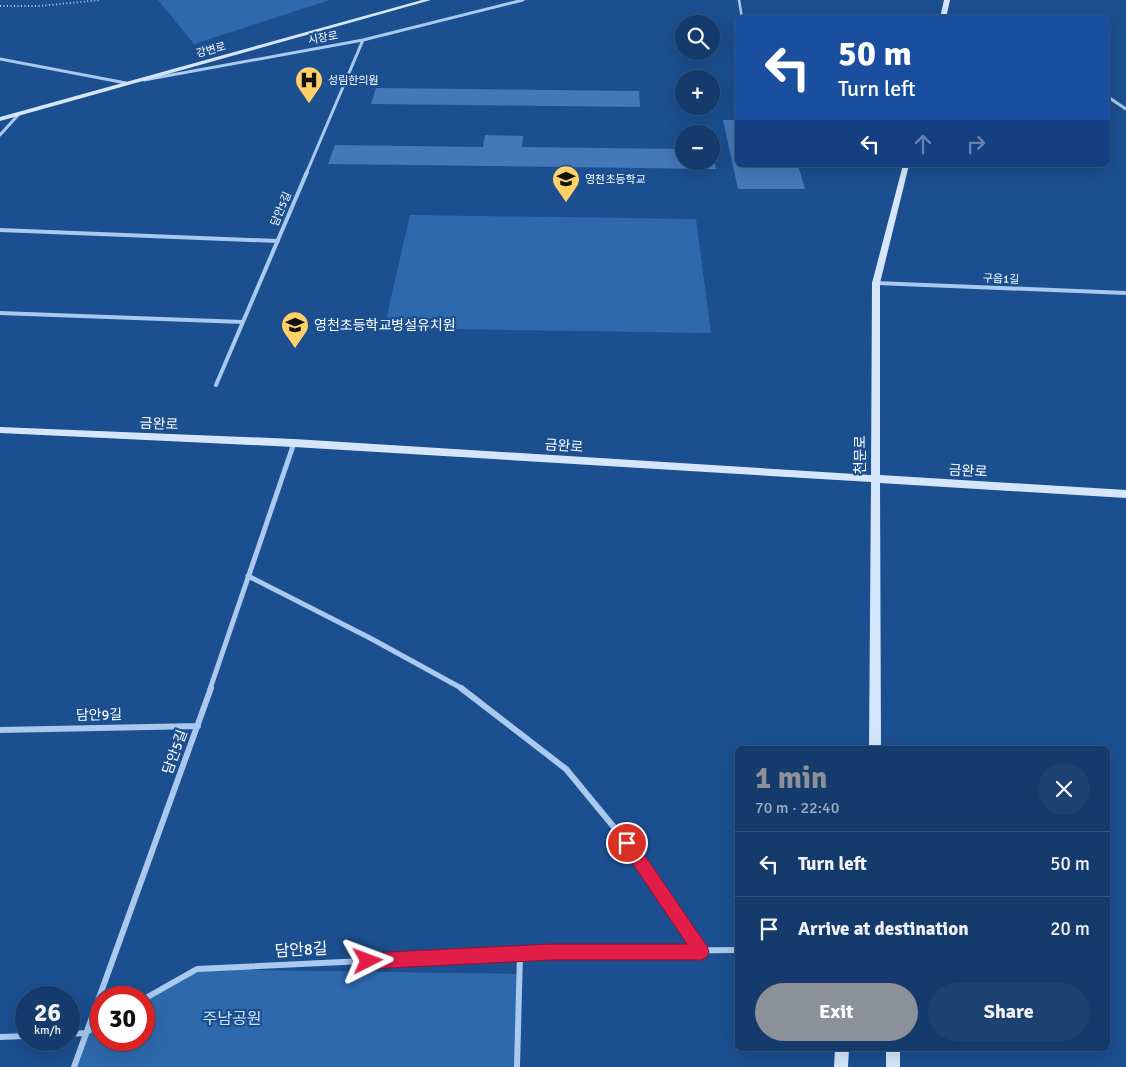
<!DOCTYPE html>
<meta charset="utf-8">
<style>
:root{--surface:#143b6b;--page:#1d4271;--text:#f1f3f6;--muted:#9dadc1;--line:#33557e;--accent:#8c9099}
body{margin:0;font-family:Signika,"Noto Sans KR",sans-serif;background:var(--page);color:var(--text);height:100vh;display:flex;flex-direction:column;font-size:19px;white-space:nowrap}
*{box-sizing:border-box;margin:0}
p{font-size:16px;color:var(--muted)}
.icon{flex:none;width:28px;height:28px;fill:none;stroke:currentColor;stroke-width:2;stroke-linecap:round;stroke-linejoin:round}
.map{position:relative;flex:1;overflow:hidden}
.details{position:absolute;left:735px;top:746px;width:375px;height:305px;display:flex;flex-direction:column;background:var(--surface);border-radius:8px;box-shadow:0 5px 20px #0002,0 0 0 1px var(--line)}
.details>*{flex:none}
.hud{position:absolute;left:735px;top:15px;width:375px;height:152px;border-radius:8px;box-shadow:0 5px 20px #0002,0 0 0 1px var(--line);background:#1a4fa0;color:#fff;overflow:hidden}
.controls{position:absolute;left:675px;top:15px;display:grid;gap:10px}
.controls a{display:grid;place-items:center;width:45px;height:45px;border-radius:50%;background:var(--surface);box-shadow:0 5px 20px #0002,0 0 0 1px var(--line);font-size:25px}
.speed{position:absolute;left:15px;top:986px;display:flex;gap:10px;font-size:25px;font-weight:700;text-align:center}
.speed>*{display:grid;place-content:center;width:65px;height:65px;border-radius:50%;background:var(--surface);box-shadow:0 5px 20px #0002,0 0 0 1px var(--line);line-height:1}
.speed small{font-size:12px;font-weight:400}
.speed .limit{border:8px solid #d22;background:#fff;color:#111}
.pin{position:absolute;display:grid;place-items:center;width:42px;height:42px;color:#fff;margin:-21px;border:2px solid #fff;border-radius:50%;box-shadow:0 1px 5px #0007}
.me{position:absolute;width:55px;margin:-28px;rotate:87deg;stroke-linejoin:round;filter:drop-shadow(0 0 4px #0008)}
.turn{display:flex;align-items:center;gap:18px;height:105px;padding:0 20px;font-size:22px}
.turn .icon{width:65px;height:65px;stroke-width:2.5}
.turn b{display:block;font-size:35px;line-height:42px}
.lanes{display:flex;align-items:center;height:48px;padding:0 20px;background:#0003;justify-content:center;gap:25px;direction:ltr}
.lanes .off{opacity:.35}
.round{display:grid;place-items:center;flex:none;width:52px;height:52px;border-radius:26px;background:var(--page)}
.summary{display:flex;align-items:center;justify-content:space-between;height:85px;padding:0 20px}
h1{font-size:30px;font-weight:700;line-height:38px;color:var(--accent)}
.button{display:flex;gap:10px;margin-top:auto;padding:10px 20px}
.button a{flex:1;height:58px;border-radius:30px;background:var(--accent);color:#fff;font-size:20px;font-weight:700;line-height:58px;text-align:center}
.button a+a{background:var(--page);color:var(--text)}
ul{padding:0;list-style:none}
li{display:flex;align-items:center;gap:15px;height:65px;padding:0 20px;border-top:1px solid var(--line)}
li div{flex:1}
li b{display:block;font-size:19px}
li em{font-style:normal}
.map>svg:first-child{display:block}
.green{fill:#2e69ad}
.building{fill:#4478b7}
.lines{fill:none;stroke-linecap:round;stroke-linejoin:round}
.path{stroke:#a9c9ee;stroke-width:2;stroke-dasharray:1 2.5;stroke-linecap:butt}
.lane{stroke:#a9c9ee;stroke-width:2.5}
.street-far3{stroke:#a9c9ee;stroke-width:3}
.street-far2{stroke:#a9c9ee;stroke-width:4}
.street-far1{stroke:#a9c9ee;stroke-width:5}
.street{stroke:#a9c9ee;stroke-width:6}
.secondary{fill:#d6e6fa;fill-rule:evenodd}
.route{fill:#e11d48;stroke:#92132f}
.labels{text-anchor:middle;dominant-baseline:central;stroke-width:4.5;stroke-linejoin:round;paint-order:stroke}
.far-street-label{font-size:11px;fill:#fff;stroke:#1b4f8f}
.far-poi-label{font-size:11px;fill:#fff;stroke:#1b4f8f;text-anchor:start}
.poi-label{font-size:14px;fill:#fff;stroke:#1b4f8f;text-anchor:start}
.street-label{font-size:14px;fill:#fff;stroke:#1b4f8f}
.near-street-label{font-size:16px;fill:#fff;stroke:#1b4f8f}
.near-park-label{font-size:16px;fill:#cfe3fa;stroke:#1b4f8f}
</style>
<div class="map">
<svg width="1126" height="1067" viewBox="0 0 1126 1067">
<rect width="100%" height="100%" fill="#1b4f8f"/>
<path class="green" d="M 158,0 L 330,0 L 194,44 Z
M 410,215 L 696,219 L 711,333 L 384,328 Z
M 197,969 L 519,974 L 517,1067 L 75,1067 L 85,1033 L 101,1023 L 101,1040 L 144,1040 L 144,999 Z"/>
<path class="building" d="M 376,88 L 639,91 L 640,107 L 371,104 Z
M 723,120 L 738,120 L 738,165 L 798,165 L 805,189 L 738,189 Z
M 485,135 L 523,136 L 522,147 L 684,149 L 684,161 L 711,161 L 712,149 L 716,169 L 328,164 L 335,145 L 483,147 Z"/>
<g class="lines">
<path class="path" d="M 0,6 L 40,6 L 100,0"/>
<path class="lane" d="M 739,0 L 742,18"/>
<path class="street-far3" d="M 0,59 L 126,83
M 144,80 L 363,40 L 523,0
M 1108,97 L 1126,109
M 0,135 L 19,114
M 306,174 L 363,40"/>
<path class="street-far2" d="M 0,230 L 278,241
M 876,283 L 1126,293
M 0,313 L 243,322
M 216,385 L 307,172"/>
<path class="street-far1" d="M 248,576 L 370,638 L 463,689
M 210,689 L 294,443"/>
<path class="street" d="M 461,688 L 566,769 L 627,843 L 701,952
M 0,730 L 198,726
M 144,999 L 197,969 L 552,952 L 738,950
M 69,1034 L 85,1033 L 101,1023
M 0,1037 L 26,1036
M 74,1067 L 211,688
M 517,1067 L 520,954"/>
<path class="secondary" d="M 422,0 L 431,0 L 0,121 L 0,117 Z
M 944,0 L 950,0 L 946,18 L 940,18 Z
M 903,165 L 909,165 L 880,283 L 880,475 L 1126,490 L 1126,498 L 880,483 L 881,749 L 869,749 L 871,482 L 294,447 L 0,433 L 0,427 L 294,439 L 871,475 L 872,283 Z
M 835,1049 L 849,1049 L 848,1067 L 834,1067 Z
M 886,1049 L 900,1049 L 900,1067 L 886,1067 Z"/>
</g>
<path class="route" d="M 627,835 L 632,837 L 707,946 L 709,952 L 707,957 L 701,960 L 552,960 L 368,969 L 363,967 L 360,961 L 363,955 L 368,953 L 552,944 L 687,944 L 622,848 L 620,843 L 622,837 Z"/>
<defs>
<g id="hospital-pin" transform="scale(1.4375)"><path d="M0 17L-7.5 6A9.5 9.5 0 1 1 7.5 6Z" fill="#ffd166" stroke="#1b4f8f"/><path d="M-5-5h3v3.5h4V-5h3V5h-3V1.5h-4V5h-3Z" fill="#111"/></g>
<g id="school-pin" transform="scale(1.4375)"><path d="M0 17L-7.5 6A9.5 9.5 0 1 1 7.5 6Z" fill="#ffd166" stroke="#1b4f8f"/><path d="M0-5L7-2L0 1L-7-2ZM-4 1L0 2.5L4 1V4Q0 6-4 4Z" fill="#111"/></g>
</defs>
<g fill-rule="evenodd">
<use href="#hospital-pin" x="309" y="80"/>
<use href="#school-pin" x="566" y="179"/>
<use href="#school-pin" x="295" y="325"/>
</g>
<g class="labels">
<g class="far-street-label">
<text transform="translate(323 38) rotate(-10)">시장로</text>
<text transform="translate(211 50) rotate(-15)">강변로</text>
<text transform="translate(281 209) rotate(-67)">담안5길</text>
<text transform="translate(1001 279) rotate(2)">구읍1길</text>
</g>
<g class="far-poi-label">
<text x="328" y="80">성림한의원</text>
<text x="585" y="179">영천초등학교</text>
</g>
<g class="poi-label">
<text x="314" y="325">영천초등학교병설유치원</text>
</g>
<g class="street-label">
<text transform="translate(159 424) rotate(2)">금완로</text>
<text transform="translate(564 446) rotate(4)">금완로</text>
<text transform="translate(860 455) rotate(-90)">천문로</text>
<text transform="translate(968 471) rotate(3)">금완로</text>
<text transform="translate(99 715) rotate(-1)">담안9길</text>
<text transform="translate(175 752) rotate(-70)">담안5길</text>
</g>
<g class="near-street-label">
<text transform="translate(301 950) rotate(-3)">담안8길</text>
</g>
<g class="near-park-label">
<text x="232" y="1019">주남공원</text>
</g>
</g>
</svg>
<div class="controls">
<a><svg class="icon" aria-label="search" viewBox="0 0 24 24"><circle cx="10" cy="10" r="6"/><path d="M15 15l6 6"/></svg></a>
<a>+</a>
<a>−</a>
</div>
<div class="speed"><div>26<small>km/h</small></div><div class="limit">30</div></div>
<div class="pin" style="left:627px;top:843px;background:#d93025"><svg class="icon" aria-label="arrive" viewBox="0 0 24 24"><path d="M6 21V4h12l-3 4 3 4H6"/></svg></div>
<svg class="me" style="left:368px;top:961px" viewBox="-20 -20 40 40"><path d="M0-17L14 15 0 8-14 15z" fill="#e11d48" stroke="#fff" stroke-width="4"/></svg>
<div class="hud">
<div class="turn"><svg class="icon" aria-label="left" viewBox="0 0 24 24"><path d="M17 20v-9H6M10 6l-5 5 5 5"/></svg><div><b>50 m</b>Turn left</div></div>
<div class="lanes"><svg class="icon" aria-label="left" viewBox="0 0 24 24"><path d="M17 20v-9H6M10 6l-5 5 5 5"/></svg><svg class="icon off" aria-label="ahead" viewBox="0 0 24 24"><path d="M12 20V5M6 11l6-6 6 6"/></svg><svg class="icon off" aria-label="right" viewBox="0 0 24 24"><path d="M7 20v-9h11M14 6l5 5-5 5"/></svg></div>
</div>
<section class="details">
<div class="summary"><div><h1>1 min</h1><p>70 m · 22:40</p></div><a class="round"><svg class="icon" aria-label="close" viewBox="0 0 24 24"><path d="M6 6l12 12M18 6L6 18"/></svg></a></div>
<ul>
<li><svg class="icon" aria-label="left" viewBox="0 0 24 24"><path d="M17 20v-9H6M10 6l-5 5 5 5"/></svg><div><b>Turn left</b></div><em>50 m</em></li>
<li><svg class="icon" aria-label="arrive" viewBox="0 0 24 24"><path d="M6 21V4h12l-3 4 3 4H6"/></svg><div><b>Arrive at destination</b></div><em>20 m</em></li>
</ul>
<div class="button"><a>Exit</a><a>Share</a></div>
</section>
</div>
